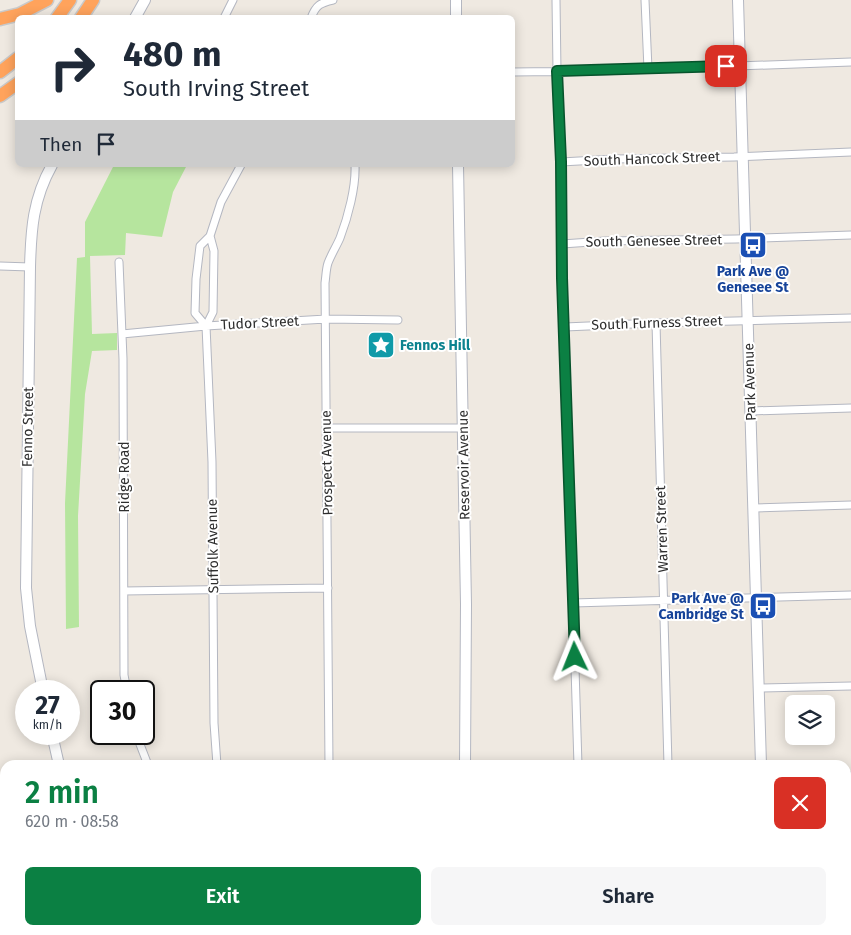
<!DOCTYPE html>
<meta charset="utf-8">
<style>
:root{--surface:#fff;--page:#f6f6f7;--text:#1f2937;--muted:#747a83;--accent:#0b8043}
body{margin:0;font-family:"Fira Sans",sans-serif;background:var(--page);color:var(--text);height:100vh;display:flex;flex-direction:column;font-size:19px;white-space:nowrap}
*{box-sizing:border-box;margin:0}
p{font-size:16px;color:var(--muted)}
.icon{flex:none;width:28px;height:28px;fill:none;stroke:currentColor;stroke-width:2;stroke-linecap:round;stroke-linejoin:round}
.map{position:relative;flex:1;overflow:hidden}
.side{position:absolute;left:0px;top:760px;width:851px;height:175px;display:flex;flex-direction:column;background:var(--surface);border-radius:15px 15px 0 0;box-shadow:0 2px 12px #0003}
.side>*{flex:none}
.hud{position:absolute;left:15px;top:15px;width:500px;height:152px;border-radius:8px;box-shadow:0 2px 12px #0003;background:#fff;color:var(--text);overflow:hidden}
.controls{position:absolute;left:785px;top:695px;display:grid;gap:10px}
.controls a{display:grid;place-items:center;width:50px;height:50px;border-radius:8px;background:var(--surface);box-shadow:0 2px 12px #0003;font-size:25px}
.speed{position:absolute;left:15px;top:680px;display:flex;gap:10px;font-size:25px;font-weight:700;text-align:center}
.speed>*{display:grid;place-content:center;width:65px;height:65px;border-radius:50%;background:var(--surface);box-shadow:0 2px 12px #0003;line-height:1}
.speed small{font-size:12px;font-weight:400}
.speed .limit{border:2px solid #111;border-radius:8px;background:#fff;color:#111}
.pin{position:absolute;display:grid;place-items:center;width:42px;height:42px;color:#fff;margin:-21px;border-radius:10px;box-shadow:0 2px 8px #0006}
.me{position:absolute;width:55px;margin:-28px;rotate:358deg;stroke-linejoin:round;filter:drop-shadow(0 0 4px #0008)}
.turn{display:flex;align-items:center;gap:18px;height:105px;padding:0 25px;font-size:22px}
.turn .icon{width:65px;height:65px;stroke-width:2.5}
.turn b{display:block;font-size:35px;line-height:42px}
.then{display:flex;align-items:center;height:48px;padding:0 25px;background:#0003;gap:10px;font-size:19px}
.round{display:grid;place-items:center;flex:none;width:52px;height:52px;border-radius:8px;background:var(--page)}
.head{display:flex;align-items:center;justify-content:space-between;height:85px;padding:0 25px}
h1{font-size:30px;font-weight:600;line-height:38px;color:var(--accent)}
.button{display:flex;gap:10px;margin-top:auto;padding:10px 25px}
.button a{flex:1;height:58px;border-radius:8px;background:var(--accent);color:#fff;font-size:20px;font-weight:600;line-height:58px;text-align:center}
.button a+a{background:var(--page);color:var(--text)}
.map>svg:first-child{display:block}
.green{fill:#b6e59e}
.pitch{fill:#c9ec9a}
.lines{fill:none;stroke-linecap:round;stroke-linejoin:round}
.street-casing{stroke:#b4b7c1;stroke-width:9}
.secondary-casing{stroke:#b4b7c1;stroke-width:12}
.highway-casing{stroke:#c9c9c9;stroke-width:15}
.street{stroke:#fff;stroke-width:7}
.secondary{stroke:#fff;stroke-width:10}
.highway{stroke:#ffa35c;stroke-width:12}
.route-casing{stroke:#07532c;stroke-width:12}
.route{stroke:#0b8043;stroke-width:9}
.labels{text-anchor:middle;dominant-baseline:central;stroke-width:4;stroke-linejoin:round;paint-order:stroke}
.street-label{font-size:14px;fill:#2e2e2e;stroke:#fff}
.transit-label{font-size:14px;font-weight:bold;fill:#164399;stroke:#fff}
.culture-label{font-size:14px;font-weight:bold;fill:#0d838f;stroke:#fff;text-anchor:start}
</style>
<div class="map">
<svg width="851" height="935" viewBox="0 0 851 935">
<rect width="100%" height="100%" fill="#efe9e1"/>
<path class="green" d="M 114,165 L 187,165 L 173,192 L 162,237 L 126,233 L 125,255 L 90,256 L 92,334 L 117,333 L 117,350 L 92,351 L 85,394 L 78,516 L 79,627 L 66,629 L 65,503 L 77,258 L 85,257 L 85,222 Z
M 846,784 L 851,784 L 851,935 L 775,935 L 775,930 L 846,930 Z"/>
<path class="pitch" d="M 851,825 L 851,935 L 806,935 L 806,930 L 846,930 L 846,826 Z"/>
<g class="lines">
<g class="street-casing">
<path id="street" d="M 556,0 L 557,71 L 561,162 L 563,278 L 578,765
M 645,0 L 648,69
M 224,18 L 233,0
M 311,18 C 316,5 320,3 333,0
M 512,72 L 600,71 L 851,62
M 561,162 L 615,159 L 734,157 L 851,152
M 210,236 L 214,251 L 213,312 L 206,326 L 212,462 L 214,723 L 217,765
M 562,244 L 605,241 L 736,239 L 851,235
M 119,262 L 123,359 L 124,675 L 127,691
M 0,266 L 30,267
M 656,323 L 668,765
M 206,326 L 195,313 L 196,279 L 200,246 L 210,236 L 221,202 L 241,165
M 565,327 L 656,323 L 851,318
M 122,334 L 206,326 L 326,319 L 398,320
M 751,411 L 851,408
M 326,428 L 464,428
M 754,508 L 851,505
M 124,591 L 328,588
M 573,603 L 851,595
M 759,688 L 851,686
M 136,734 L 148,765
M 329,765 L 325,283 C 326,276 326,269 328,263 C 331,255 336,247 340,238 C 348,217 356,187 355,165
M 846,776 L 851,776
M 0,854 L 5,855
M 0,913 L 5,922
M 9,930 L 12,935
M 233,930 L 235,935
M 253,930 L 254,935
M 331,930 L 331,935
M 583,930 L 583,935
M 673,930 L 673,935"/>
</g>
<g class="secondary-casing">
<path id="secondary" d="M 456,0 L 456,18
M 738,0 L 761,765
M 135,18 L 145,0
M 458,165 L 466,604 L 465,765
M 43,691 L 30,626 L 26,588 L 30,267 C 31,229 33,199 52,165
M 52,734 L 59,765
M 138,930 L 141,935
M 461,930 L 461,935
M 765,930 L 765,935
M 692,935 L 695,930"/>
</g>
<g class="highway-casing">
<path id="highway" d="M 57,18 L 70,0
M 81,18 L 93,0
M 0,19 L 20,14 L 47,0
M 0,72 L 18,58
M 0,96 L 18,83"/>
</g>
<use href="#street" class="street"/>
<use href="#secondary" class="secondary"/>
<use href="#highway" class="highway"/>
</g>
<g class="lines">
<g class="route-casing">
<path id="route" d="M 575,657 L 562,278 L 561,162 L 557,71 L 726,66"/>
</g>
<use href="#route" class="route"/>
</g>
<defs>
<g id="bus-square" transform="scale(1.4375)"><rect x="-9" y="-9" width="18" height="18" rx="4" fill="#1a4fb4" stroke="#fff"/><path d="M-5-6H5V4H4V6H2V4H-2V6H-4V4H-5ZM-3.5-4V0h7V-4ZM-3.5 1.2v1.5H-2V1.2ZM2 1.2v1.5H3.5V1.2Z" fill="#fff"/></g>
<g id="sight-square" transform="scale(1.4375)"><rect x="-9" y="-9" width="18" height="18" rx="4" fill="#0f9aa8" stroke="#fff"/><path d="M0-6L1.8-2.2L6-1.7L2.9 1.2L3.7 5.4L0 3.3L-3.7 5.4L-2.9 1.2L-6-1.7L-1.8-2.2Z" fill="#fff"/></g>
</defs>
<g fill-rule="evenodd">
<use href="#bus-square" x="753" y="245"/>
<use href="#sight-square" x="381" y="345"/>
<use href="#bus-square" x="763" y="606"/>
</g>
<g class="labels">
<g class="street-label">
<text transform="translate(652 159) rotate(-2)">South Hancock Street</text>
<text transform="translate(654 241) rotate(-1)">South Genesee Street</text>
<text transform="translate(260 323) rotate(-3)">Tudor Street</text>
<text transform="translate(657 323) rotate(-2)">South Furness Street</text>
<text transform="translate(750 382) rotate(-92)">Park Avenue</text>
<text transform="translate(28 427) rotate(-89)">Fenno Street</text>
<text transform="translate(327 463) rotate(-91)">Prospect Avenue</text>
<text transform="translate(464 465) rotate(-91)">Reservoir Avenue</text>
<text transform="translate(124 477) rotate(-90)">Ridge Road</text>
<text transform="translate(662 529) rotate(-92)">Warren Street</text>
<text transform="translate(213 546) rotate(-91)">Suffolk Avenue</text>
</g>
<g class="transit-label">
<text x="753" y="271">Park Ave @<tspan x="753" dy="16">Genesee St</tspan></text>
<text x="744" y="598" text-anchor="end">Park Ave @<tspan x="744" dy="16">Cambridge St</tspan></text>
</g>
<g class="culture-label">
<text x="400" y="345">Fennos Hill</text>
</g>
</g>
</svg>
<div class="controls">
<a><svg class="icon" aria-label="layers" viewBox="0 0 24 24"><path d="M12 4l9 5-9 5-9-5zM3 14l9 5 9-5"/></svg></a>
</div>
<div class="speed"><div>27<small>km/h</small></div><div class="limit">30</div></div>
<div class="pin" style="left:726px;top:66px;background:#d93025"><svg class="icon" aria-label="arrive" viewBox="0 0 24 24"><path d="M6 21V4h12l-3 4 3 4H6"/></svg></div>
<svg class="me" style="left:575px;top:657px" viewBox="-20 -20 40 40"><path d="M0-17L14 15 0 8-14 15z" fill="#0b8043" stroke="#fff" stroke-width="4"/></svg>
<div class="hud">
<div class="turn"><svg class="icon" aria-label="right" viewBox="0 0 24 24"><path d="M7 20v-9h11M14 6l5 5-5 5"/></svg><div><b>480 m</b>South Irving Street</div></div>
<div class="then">Then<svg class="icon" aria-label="arrive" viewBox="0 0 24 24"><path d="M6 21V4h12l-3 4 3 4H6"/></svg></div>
</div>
<section class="side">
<div class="head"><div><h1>2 min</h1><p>620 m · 08:58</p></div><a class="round" style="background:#d93025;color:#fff"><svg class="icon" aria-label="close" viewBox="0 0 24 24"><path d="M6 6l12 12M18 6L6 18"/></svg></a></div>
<div class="button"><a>Exit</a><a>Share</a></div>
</section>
</div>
